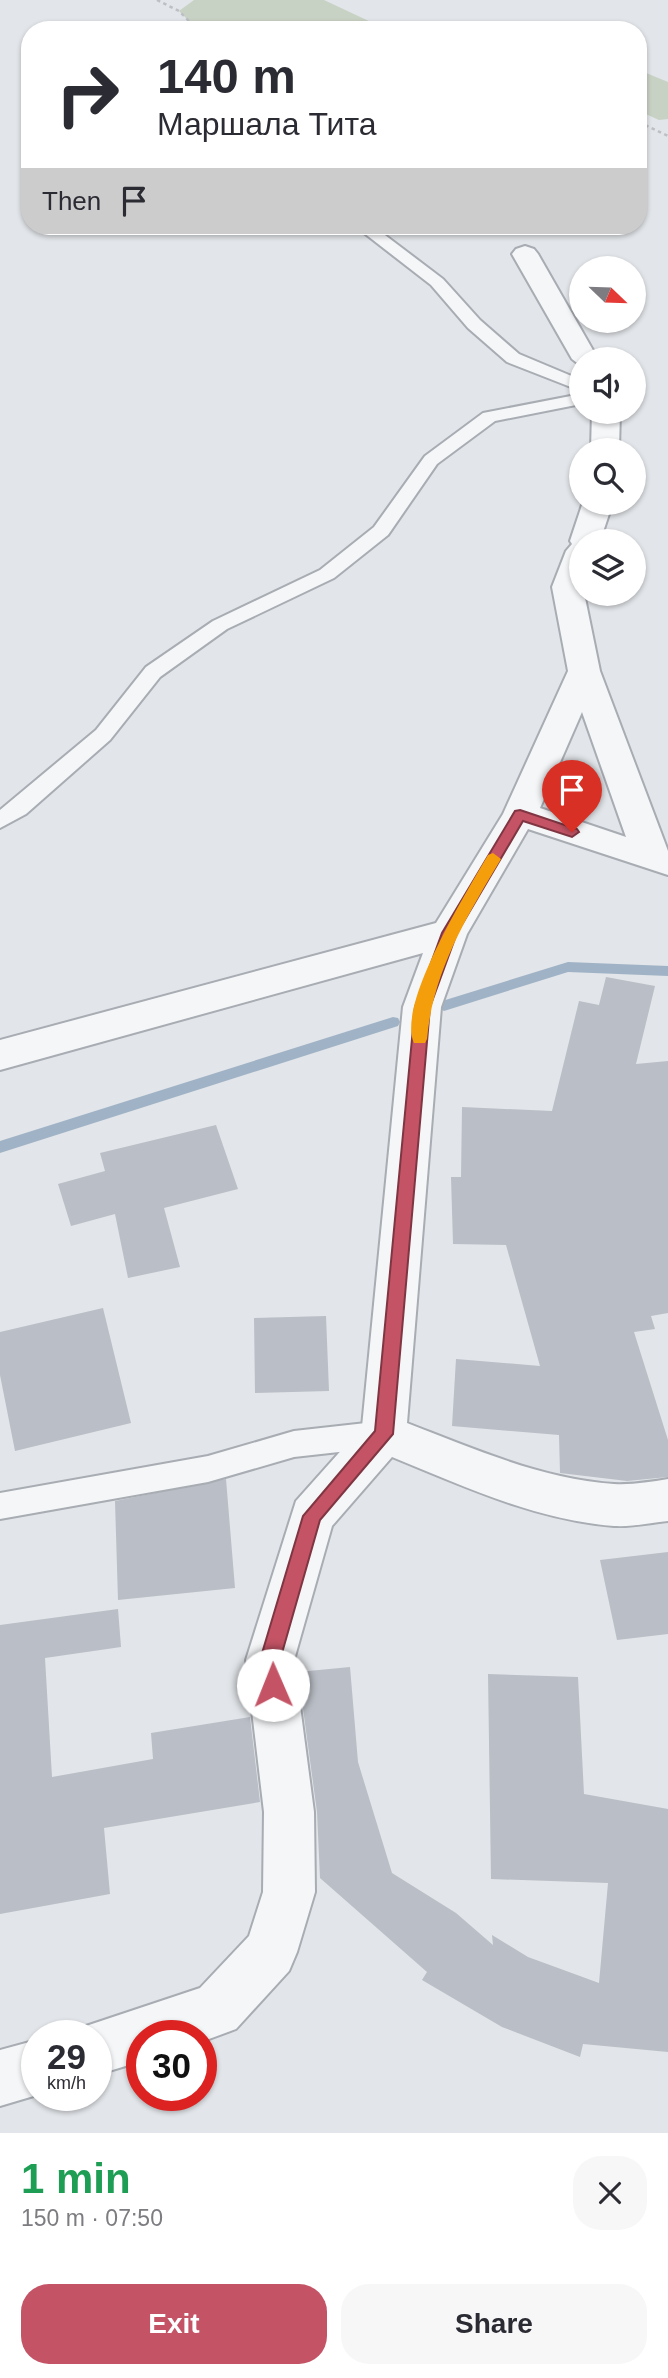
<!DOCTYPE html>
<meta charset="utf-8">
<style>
:root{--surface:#fff;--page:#f7f7f7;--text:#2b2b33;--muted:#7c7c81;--accent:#c35365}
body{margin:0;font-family:Helvetica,sans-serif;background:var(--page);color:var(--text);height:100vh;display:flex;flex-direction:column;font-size:26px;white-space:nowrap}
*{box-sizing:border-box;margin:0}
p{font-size:23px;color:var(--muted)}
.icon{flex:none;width:38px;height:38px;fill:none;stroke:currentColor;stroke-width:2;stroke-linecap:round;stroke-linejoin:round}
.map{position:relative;height:2133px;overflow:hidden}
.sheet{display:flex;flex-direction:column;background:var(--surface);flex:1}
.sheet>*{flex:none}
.top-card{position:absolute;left:21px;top:21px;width:626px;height:214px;border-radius:28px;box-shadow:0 2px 5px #0004;background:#fff;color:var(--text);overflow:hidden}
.needle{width:46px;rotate:113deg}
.fabs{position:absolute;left:569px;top:256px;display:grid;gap:14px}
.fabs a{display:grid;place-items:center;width:77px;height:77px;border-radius:50%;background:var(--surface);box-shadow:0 2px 5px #0004;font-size:35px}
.speed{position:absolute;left:21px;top:2020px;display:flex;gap:14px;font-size:35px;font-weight:700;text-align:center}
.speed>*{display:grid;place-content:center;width:91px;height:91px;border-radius:50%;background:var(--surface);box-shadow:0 2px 5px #0004;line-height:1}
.speed small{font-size:18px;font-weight:400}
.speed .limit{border:10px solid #d22;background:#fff;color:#111}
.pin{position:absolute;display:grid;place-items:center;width:60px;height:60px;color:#fff;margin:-72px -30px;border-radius:50% 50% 50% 0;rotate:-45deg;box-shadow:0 0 7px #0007}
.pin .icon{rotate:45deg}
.me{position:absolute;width:77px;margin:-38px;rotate:359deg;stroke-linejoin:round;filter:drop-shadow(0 0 5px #0008)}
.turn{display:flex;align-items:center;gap:24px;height:147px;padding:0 21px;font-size:32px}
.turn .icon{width:91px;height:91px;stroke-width:2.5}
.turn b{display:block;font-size:49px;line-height:60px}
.then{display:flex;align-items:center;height:66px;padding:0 21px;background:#0003;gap:14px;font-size:26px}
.round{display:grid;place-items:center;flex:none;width:74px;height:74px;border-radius:28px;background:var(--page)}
.summary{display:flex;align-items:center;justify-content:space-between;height:119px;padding:0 21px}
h1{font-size:42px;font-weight:700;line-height:52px;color:#1e9e55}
.primary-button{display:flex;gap:14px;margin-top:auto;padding:14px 21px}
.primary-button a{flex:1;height:80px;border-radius:28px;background:var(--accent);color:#fff;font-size:28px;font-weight:700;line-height:80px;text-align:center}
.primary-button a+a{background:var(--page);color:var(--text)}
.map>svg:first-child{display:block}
.green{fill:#c8d2c4}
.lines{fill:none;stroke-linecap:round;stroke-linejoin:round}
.stream{fill:#a0b3c6;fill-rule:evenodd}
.building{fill:#babec6}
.lane-casing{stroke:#a8acb3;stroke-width:4}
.street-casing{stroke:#a8acb3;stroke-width:4}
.path{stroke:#bdbfc4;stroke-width:2.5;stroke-dasharray:3.5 3.5;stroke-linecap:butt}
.lane{fill:#f5f6f8;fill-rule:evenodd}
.street{fill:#f5f6f8;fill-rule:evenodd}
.route{fill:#c35365;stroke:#7f3642;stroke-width:2}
.slow{fill:#f59e0b}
</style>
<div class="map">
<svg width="668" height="2133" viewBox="0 0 668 2133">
<rect width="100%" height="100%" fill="#e2e5e9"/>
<path class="green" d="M 194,0 L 324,0 L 388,30 L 198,30 L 179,11 Z
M 639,70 L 668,82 L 668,119 L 659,120 L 639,111 Z"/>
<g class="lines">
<path class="stream" d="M 568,962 L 668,966 L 668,976 L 568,972 L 444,1011 L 437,1006 L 439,1002 Z
M 393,1017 L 398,1018 L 400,1022 L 398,1026 L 0,1153 L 0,1141 Z"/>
</g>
<path class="building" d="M 606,977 L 655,986 L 636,1064 L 668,1061 L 668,1313 L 651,1316 L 655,1329 L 634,1332 L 668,1440 L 668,1477 L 627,1481 L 560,1473 L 559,1435 L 452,1426 L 456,1359 L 540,1366 L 506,1245 L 453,1244 L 451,1177 L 461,1177 L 462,1107 L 552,1111 L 579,1001 L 599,1005 Z
M 216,1125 L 238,1189 L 164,1208 L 180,1267 L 128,1278 L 115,1214 L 71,1226 L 58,1184 L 105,1171 L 100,1153 Z
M 103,1308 L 131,1423 L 15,1451 L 0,1375 L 0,1332 Z
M 326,1316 L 329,1391 L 255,1393 L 254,1318 Z
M 226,1479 L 235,1588 L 118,1600 L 115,1501 Z
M 668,1552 L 668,1634 L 617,1640 L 600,1560 Z
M 118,1609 L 121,1647 L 45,1658 L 52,1777 L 153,1759 L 151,1733 L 250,1717 L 260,1802 L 104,1828 L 110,1894 L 0,1914 L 0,1625 Z
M 350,1667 L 358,1762 L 392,1873 L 456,1913 L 493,1945 L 492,1935 L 528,1957 L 599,1983 L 608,1883 L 491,1879 L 488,1674 L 578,1677 L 584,1794 L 668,1809 L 668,2052 L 583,2044 L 580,2057 L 502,2027 L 422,1980 L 427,1972 L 320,1878 L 317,1812 L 298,1672 Z"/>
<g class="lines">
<g class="lane-casing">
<path id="lane" d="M 355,226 L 373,226 L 443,279 L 480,320 L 519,354 L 581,380 L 581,391 L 507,362 L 468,328 L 431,285 Z
M 581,394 L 581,404 L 495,421 L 437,464 L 388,535 L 334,578 L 227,629 L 160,677 L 110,740 L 26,814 L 0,828 L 0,810 L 96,730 L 146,667 L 213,621 L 320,570 L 374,527 L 425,456 L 483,413 Z
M 384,1421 L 394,1425 L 398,1434 L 394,1443 L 384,1447 L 294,1457 L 208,1482 L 0,1519 L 0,1493 L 208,1456 L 294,1431 Z"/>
</g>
<g class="street-casing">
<path id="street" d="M 525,246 L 534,249 L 538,254 L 598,359 L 581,359 L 581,366 L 572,359 L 512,254 L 516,249 Z
M 592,411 L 620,411 L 619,450 L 591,450 Z
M 583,502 L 613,502 L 600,541 L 581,541 L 581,593 L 584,593 L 600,671 L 668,851 L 668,875 L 528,829 L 467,934 L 441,1007 L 407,1423 C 474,1449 542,1479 614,1484 C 632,1485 650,1482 668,1479 L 668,1521 C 650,1523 632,1527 614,1526 C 536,1520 463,1486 392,1457 L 332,1526 L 294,1660 L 314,1812 L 315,1892 L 297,1952 L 289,1971 L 236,2029 L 201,2042 L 201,2035 L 142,2035 L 142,2061 L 96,2075 L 96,2035 L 74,2035 L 77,2029 L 200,1988 L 249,1936 L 263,1892 L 264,1812 L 246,1660 L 296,1501 L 362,1427 L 403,1007 L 423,953 L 0,1070 L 0,1040 L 436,923 L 503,814 L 568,671 L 552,587 L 566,551 L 572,544 L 570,541 ZM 582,712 L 626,837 L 540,808 Z
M 37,2040 L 37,2095 L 0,2106 L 0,2050 Z"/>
</g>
<path class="path" d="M 157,0 L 179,11 L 198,30
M 639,122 L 668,136"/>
<use href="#lane" class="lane"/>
<use href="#street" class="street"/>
</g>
<path class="route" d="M 520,810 L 577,829 L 579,832 L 572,837 L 523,821 L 457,933 L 430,1007 L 393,1434 L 320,1520 L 280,1660 L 283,1685 L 280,1692 L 273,1695 L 266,1692 L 260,1660 L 303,1516 L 375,1431 L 415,1007 L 442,933 L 515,811 Z"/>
<path class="slow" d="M 493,853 L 501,859 C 467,916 433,971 427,1039 L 425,1043 L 414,1043 C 396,1005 468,890 488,855 Z"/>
</svg>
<div class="fabs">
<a><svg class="needle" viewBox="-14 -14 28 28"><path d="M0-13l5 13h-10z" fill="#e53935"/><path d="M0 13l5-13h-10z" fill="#7c7c81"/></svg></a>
<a><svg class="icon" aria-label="sound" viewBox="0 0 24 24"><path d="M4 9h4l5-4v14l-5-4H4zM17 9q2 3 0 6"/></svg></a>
<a><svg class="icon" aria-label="search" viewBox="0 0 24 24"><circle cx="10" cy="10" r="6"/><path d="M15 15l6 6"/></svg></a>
<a><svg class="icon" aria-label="layers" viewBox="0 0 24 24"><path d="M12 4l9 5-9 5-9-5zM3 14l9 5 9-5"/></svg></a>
</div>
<div class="speed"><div>29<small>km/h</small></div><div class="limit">30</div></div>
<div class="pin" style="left:572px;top:832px;background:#d93025"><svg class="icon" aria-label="arrive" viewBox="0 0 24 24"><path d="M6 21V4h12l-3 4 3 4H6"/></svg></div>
<svg class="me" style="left:273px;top:1685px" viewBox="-20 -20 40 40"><circle r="19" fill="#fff"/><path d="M0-13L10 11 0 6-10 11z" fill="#c35365"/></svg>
<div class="top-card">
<div class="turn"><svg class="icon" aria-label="right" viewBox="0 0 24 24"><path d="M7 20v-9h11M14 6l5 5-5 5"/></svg><div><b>140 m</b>Маршала Тита</div></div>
<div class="then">Then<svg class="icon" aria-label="arrive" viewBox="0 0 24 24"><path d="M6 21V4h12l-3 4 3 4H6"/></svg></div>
</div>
</div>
<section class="sheet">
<div class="summary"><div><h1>1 min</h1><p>150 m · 07:50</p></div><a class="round"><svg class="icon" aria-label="close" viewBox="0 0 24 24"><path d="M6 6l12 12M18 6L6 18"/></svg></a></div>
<div class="primary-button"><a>Exit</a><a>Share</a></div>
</section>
